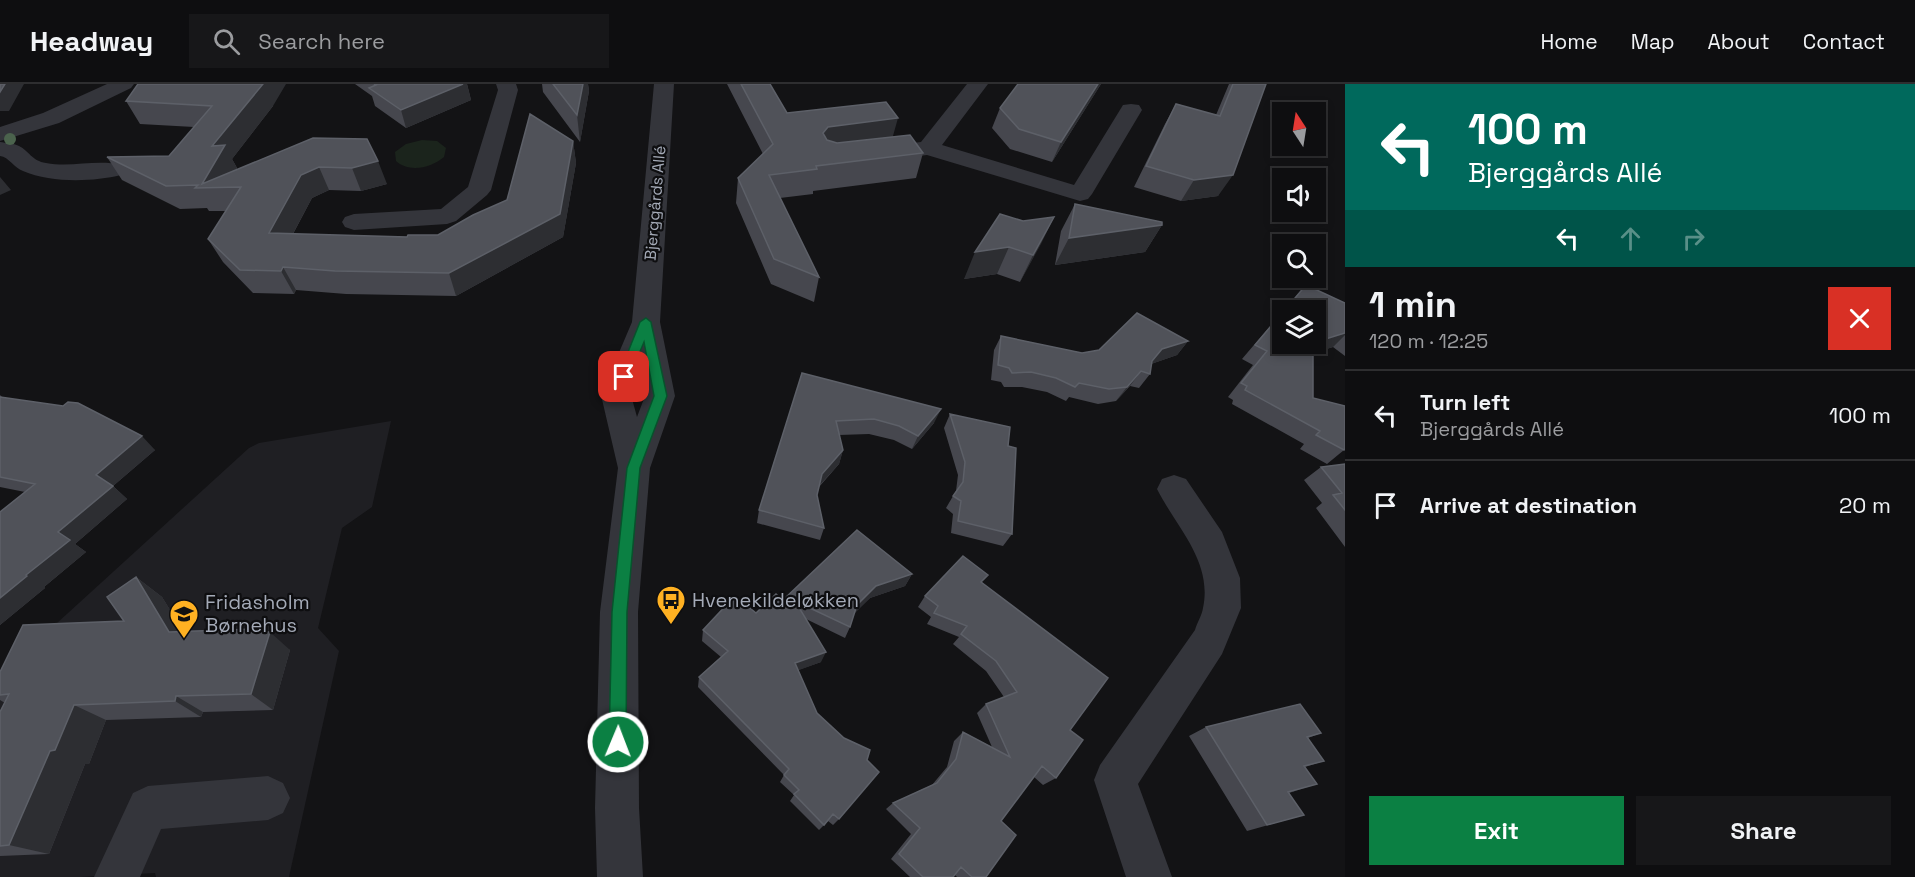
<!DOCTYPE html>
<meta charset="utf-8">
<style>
:root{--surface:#0e0e10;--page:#171719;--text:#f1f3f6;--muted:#9b9c9f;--line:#2e2e30;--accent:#0b8043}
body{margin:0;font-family:"Space Grotesk",sans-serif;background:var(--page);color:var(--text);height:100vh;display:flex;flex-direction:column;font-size:22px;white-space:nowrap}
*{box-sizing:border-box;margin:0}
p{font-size:20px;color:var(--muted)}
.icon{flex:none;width:33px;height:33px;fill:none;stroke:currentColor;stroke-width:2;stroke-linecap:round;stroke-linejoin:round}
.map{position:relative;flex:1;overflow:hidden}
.details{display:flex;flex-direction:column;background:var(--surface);width:570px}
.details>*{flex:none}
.hud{background:#00695c;color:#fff;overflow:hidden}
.needle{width:39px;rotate:348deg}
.controls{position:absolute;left:1272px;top:18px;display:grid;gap:12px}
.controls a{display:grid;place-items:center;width:54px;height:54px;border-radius:0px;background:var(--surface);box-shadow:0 3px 9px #0003,0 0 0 2px var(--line);font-size:30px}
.pin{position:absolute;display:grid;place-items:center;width:51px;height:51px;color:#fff;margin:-26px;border-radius:12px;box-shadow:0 3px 9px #0006}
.me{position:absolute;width:66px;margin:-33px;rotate:1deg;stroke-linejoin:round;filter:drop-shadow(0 0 4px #0008)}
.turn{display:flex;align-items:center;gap:21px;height:126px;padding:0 24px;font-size:27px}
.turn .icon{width:78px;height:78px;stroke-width:2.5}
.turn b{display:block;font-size:42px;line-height:51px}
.lanes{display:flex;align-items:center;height:57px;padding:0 24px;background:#0003;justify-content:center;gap:30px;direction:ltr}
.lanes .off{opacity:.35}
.round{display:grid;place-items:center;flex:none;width:63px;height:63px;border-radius:0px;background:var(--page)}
.head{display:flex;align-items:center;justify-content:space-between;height:102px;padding:0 24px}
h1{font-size:36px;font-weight:700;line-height:45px}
.action{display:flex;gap:12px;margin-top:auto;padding:12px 24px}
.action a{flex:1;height:69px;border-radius:0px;background:var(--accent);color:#fff;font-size:24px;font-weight:700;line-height:69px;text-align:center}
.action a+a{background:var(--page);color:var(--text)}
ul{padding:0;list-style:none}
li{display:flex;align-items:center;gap:18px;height:90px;padding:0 24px;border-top:2px solid var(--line)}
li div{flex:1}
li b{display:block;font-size:22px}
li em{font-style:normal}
header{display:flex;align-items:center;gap:36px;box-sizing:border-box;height:84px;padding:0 30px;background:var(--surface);border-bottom:2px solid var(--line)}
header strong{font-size:28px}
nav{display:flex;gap:33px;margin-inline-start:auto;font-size:21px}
.search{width:420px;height:54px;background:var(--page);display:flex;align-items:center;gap:15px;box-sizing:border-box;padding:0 21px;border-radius:0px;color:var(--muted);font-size:22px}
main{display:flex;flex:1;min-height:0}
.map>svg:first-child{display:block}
.built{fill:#1f1f23}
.green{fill:#1b241c}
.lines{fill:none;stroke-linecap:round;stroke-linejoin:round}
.minor{fill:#34353b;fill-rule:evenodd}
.tertiary{fill:#34353b;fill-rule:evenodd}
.tree{fill:#4b634d}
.wall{fill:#46474e}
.shaded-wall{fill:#2d2e32}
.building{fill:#505259;stroke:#5d6068;stroke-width:1.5}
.route{fill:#0b8043;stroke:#07532c;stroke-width:1.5}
.labels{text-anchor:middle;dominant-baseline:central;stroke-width:4.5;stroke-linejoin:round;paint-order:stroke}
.far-street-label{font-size:16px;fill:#a4aab7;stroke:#0e0e10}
.poi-label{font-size:20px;fill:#a4aab7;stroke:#0e0e10;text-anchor:start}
</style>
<header>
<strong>Headway</strong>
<div class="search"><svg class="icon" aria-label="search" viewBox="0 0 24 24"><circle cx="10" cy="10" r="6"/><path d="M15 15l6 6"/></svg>Search here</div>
<nav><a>Home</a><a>Map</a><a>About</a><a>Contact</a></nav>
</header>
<main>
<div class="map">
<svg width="1345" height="793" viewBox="0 0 1345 793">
<rect width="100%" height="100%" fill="#131315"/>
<path class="built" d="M 391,337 L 372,423 L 342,444 L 318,544 L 339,567 L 289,793 L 156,793 L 155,789 L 81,793 L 0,793 L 0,591 L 249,364 L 259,359 Z"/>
<path class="green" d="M 422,56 L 437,57 L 446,64 L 444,73 C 431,84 409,89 396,77 L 395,68 L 406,60 Z"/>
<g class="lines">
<path class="minor" d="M 107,0 L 134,0 L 131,4 L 59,39 L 0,57 L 0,43 L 43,29 Z
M 496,0 L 516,0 L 518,6 L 491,106 L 487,111 L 456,137 L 447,140 L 354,146 L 345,143 L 342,138 L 345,133 L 354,130 L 441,125 L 468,103 L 498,6 Z
M 967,0 L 988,0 L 942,61 L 1074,101 L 1123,21 L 1131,20 L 1139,21 L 1142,26 L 1092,110 L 1088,115 L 1080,117 L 927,71 L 875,77 L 867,75 L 864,70 L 867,65 L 921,58 Z
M 0,58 C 6,59 13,59 19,62 C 29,67 32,77 46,79 C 71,84 97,75 121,81 L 125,86 L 121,91 C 92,98 51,99 23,87 C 14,84 9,73 0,72 Z
M 1174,391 L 1186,395 L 1222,448 L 1240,494 L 1241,524 L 1222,570 L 1138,700 L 1172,793 L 1126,793 L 1094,696 L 1100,681 L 1195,546 C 1197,539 1202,531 1203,524 C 1213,477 1176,443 1157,405 L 1162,395 Z
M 268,692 L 283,699 L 290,714 L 283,729 L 268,736 L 161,745 L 140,793 L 94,793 L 133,709 L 148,702 Z"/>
<path class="tertiary" d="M 654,0 L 674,0 L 660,238 L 675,312 L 650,384 L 638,528 L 639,724 L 643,793 L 597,793 L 595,724 L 600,528 L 618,384 L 601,311 L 632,238 ZM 641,287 L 645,312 L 637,333 L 631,311 Z"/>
</g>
<circle class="tree" cx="10" cy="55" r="6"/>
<path class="wall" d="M 355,0 L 467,0 L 471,16 L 406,44 L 375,22 L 372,12 Z
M 542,0 L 588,0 L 589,7 L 580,58 L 543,8 Z
M 727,0 L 770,0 L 787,29 L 893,53 L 923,69 L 916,94 L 813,107 L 813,110 L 780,114 L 819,193 L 814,218 L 771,200 L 736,119 L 738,94 L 763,70 Z
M 1018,0 L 1101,0 L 1052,78 L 1010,65 L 992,44 L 1000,24 Z
M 1229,0 L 1266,0 L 1218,112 L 1181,117 L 1134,103 L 1165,40 L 1176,20 L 1216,31 Z
M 126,17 L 273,22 L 232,75 L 237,84 L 236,86 L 313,54 L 387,100 L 361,107 L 329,106 L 312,114 L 293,150 L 407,153 L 438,151 L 507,116 L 573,57 L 576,79 L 563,153 L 456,212 L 346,210 L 296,206 L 294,210 L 253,209 L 223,178 L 208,155 L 226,127 L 209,127 L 207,124 L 180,125 L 122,96 L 107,73 L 169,72 L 194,43 L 140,40 Z
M 1075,120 L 1162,141 L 1145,168 L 1055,181 L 1061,147 Z
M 1054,133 L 1020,198 L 997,190 L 964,195 L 1023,137 Z
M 1306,201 L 1345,219 L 1345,272 L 1333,263 L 1313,269 L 1313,314 L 1344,366 L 1327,380 L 1300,365 L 1304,360 L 1232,320 L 1233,316 L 1228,313 L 1253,281 L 1242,275 L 1282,228 L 1282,260 L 1316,226 L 1284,226 Z
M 1001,252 L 1082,269 L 1188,257 L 1177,271 L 1151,280 L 1150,290 L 1139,304 L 1130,302 L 1116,317 L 1098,320 L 1069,313 L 1066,317 L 1047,308 L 1022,303 L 1004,303 L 1001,298 L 991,296 L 994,266 Z
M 802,289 L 934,339 L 912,365 L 894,356 L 869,350 L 839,351 L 843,366 L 839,380 L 819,403 L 817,411 L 824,444 L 820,456 L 757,439 L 759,426 Z
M 0,311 L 2,313 L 155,366 L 113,402 L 127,415 L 75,460 L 86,468 L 44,503 L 45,504 L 0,541 L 0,428 L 25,408 L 0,403 Z
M 950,330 L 1008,362 L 1012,450 L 1003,462 L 951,449 L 953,430 L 946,424 L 956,407 L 958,391 L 944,344 Z
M 1345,380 L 1345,463 L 1316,424 L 1322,419 L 1304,396 L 1321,383 Z
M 912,490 L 905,502 L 870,514 L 854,529 L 850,543 L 845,554 L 806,535 L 821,578 L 798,586 L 839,735 L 833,741 L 828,737 L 819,746 L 790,717 L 794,711 L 780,698 L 784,691 L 698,603 L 699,593 L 721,573 L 702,557 L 703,546 L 742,522 L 756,529 L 783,516 Z
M 136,493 L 162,513 L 183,547 L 252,545 L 256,548 L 290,566 L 273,626 L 203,628 L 201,633 L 106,636 L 89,680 L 85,680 L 49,770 L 0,772 L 0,628 L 5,619 L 0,616 L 0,588 L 124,537 Z
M 982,498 L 1070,646 L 1056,694 L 1043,701 L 1034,693 L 1001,737 L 986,793 L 957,793 L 955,791 L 953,793 L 910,793 L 891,775 L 911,750 L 886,725 L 893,719 L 932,701 L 947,683 L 954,657 L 963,648 L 992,663 L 977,629 L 986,620 L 1004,613 L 986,587 L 953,560 L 959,553 L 927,540 L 931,533 L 918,523 L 925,512 Z
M 1206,643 L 1321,649 L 1308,654 L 1324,677 L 1305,683 L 1295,707 L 1289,709 L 1304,731 L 1247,747 L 1189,652 Z"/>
<path class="shaded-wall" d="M 5,0 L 24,0 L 9,27 L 0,27 L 0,8 Z
M 263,0 L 286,0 L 273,22 L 232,75 L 237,84 L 226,103 L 202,100 L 212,62 Z
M 463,0 L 467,0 L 471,16 L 406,44 L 401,26 Z
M 583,0 L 588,0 L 589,7 L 580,58 L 577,31 Z
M 1098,0 L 1101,0 L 1052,78 L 1061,58 Z
M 898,34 L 891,59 L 823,68 L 823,49 L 828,43 Z
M 573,57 L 576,79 L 563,153 L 456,212 L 449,189 Z
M 378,77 L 387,100 L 361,107 L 352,84 Z
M 319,83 L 329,106 L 312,114 L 281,172 L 269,149 L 301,91 Z
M 1233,91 L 1218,112 L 1181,117 L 1194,96 Z
M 0,93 L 11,106 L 0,111 Z
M 1054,133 L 1041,160 L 1020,198 L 1033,171 Z
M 1162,141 L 1145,168 L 1055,181 L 1069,154 Z
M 1009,163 L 997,190 L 964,195 L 975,168 Z
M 283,183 L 296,206 L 294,210 L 281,187 Z
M 1345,249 L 1345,251 L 1333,263 L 1298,274 L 1312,260 L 1316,260 L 1316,258 Z
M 1188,257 L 1177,271 L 1151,280 L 1152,277 L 1162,265 Z
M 1141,287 L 1130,302 L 1116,317 L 1127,303 Z
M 941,325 L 934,339 L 912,365 L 918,352 Z
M 142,352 L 155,366 L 113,402 L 127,415 L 75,460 L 86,468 L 44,503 L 45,504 L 0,541 L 0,514 L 26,491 L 58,448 L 96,391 Z
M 843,366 L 839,380 L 818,403 L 822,390 Z
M 912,490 L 905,502 L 870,514 L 852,532 L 857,521 L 876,502 Z
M 136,493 L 162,513 L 195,566 L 169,548 Z
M 252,545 L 267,558 L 270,548 L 290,566 L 273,626 L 251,610 L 251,548 Z
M 826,568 L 821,578 L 791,589 L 795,579 Z
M 176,612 L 203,628 L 201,633 L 175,617 Z
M 74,621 L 106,636 L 89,680 L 85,680 L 49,770 L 9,761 L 50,667 Z
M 1317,700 L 1295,707 L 1268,714 L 1288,708 Z"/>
<path class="building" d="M 0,0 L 5,0 L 0,8 Z
M 138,0 L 263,0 L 212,62 L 225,61 L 202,100 L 313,54 L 367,55 L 378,77 L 352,84 L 319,83 L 301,91 L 269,149 L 407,153 L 408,151 L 438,151 L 473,131 L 507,116 L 530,30 L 573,57 L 560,130 L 449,189 L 335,187 L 283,183 L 281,187 L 240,186 L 208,155 L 241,103 L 195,104 L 198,101 L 166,102 L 107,73 L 169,72 L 212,22 L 126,17 Z
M 374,0 L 463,0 L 401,26 L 369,4 L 376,1 Z
M 553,0 L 583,0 L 577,31 Z
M 741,0 L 770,0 L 787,29 L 886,18 L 898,34 L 828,43 L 823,49 L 827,56 L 837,59 L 910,51 L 923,69 L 816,82 L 817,85 L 769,91 L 819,193 L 774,175 L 738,94 L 773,60 Z
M 1018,0 L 1098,0 L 1061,58 L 1019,45 L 1000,24 Z
M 1233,0 L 1266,0 L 1233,91 L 1194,96 L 1146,82 L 1176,20 L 1220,32 Z
M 1075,120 L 1162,138 L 1162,141 L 1069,154 Z
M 1000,130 L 1023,137 L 1054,133 L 1033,171 L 1009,163 L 975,168 Z
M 1306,201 L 1345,219 L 1345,249 L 1316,258 L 1316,226 L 1285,226 Z
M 1137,229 L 1188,257 L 1162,265 L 1152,277 L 1150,290 L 1141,287 L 1127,303 L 1109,305 L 1079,299 L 1075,303 L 1056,294 L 1031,288 L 1012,289 L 1009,284 L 998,281 L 1001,252 L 1082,269 L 1099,266 Z
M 1282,229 L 1282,260 L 1313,260 L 1313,314 L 1345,322 L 1345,364 L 1344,366 L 1316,351 L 1320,347 L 1245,306 L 1247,302 L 1241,299 L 1267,267 L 1255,261 Z
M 802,289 L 941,325 L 918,352 L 899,342 L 874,335 L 836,337 L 843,366 L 822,390 L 817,411 L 824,444 L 759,426 Z
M 0,313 L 63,322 L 68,318 L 78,319 L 142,352 L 96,391 L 113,402 L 58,448 L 70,456 L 26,491 L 27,492 L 0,514 L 0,428 L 35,400 L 0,393 Z
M 950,330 L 1010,343 L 1008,362 L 1016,364 L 1012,450 L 958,437 L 961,417 L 953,412 L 963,398 L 965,378 Z
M 1345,380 L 1345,426 L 1333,411 L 1342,409 L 1321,383 Z
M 857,446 L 912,490 L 876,502 L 857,521 L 850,543 L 795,517 L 826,568 L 795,579 L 817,629 L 844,654 L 870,666 L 867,676 L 879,688 L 839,735 L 833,730 L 824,741 L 794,710 L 799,706 L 784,691 L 789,685 L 699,593 L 728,567 L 703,546 L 732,515 L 742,522 L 745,520 L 756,529 L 776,510 L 783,516 Z
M 963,472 L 988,491 L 981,498 L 1108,594 L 1070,646 L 1083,656 L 1056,694 L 1042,682 L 1001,737 L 1016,751 L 986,793 L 972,793 L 961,783 L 953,793 L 923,793 L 899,770 L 920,744 L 893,719 L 937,699 L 956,675 L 963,648 L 1010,673 L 986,620 L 1017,608 L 996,577 L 961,550 L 967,542 L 934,529 L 938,522 L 925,512 Z
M 136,493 L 169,548 L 252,545 L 251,548 L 270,548 L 251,610 L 176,612 L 175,617 L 74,621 L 55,666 L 50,667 L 9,761 L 0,762 L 0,628 L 9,610 L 0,611 L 0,588 L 23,541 L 124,537 L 107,513 Z
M 1300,620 L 1321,649 L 1307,653 L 1324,677 L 1304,682 L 1317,700 L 1288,708 L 1304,731 L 1267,741 L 1206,643 Z"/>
<path class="route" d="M 646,234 L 651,238 L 667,312 L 640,384 L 627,528 L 626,658 L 624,664 L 618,667 L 612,664 L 609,658 L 612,528 L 627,384 L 654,312 L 644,258 L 628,296 L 619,296 L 618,293 L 640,238 Z"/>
<defs>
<g id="bus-pin" transform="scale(1.5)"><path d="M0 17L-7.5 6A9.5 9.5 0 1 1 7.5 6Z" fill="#ffb122" stroke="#0e0e10"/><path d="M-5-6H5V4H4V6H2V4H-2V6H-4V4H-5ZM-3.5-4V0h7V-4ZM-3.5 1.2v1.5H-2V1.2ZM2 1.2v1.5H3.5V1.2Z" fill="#111"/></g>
<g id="school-pin" transform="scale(1.5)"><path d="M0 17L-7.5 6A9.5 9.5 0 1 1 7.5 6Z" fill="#ffb122" stroke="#0e0e10"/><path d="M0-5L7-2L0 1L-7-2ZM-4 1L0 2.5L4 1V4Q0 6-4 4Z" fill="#111"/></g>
</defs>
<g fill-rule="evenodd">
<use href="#bus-pin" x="671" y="516"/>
<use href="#school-pin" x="184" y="530"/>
</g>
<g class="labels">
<g class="far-street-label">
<text transform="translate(655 119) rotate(-85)">Bjerggårds Allé</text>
</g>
<g class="poi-label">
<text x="692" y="516">Hvenekildeløkken</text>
<text x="205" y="518">Fridasholm<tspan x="205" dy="23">Børnehus</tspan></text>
</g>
</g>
</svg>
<div class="controls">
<a><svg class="needle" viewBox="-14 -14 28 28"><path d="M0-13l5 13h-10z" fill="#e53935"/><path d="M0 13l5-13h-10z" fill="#9b9c9f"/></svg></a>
<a><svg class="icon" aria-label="sound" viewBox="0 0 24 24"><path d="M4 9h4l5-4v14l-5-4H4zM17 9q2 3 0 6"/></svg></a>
<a><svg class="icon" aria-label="search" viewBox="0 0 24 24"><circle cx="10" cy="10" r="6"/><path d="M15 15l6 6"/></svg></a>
<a><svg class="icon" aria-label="layers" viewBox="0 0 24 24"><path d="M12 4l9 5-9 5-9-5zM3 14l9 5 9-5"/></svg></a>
</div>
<div class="pin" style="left:624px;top:293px;background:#d93025"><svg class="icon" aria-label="arrive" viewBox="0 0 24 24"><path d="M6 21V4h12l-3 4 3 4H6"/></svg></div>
<svg class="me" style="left:618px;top:658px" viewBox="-20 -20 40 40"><circle r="17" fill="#0b8043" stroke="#fff" stroke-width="3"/><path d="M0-11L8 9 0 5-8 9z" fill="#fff"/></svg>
</div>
<section class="details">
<div class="hud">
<div class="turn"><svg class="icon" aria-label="left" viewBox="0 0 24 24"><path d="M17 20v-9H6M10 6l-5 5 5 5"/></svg><div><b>100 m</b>Bjerggårds Allé</div></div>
<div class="lanes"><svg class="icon" aria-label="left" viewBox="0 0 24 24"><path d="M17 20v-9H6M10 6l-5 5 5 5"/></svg><svg class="icon off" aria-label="ahead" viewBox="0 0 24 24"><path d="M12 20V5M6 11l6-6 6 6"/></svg><svg class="icon off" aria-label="right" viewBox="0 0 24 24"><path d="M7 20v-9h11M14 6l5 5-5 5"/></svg></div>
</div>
<div class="head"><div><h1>1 min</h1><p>120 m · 12:25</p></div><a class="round" style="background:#d93025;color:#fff"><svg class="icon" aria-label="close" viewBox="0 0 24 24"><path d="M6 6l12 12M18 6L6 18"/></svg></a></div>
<ul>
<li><svg class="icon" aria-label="left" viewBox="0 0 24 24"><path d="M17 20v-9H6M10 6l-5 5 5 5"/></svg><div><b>Turn left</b><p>Bjerggårds Allé</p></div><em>100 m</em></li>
<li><svg class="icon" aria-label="arrive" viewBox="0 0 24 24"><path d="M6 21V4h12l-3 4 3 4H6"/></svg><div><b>Arrive at destination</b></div><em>20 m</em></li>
</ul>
<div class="action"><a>Exit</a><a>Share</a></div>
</section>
</main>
